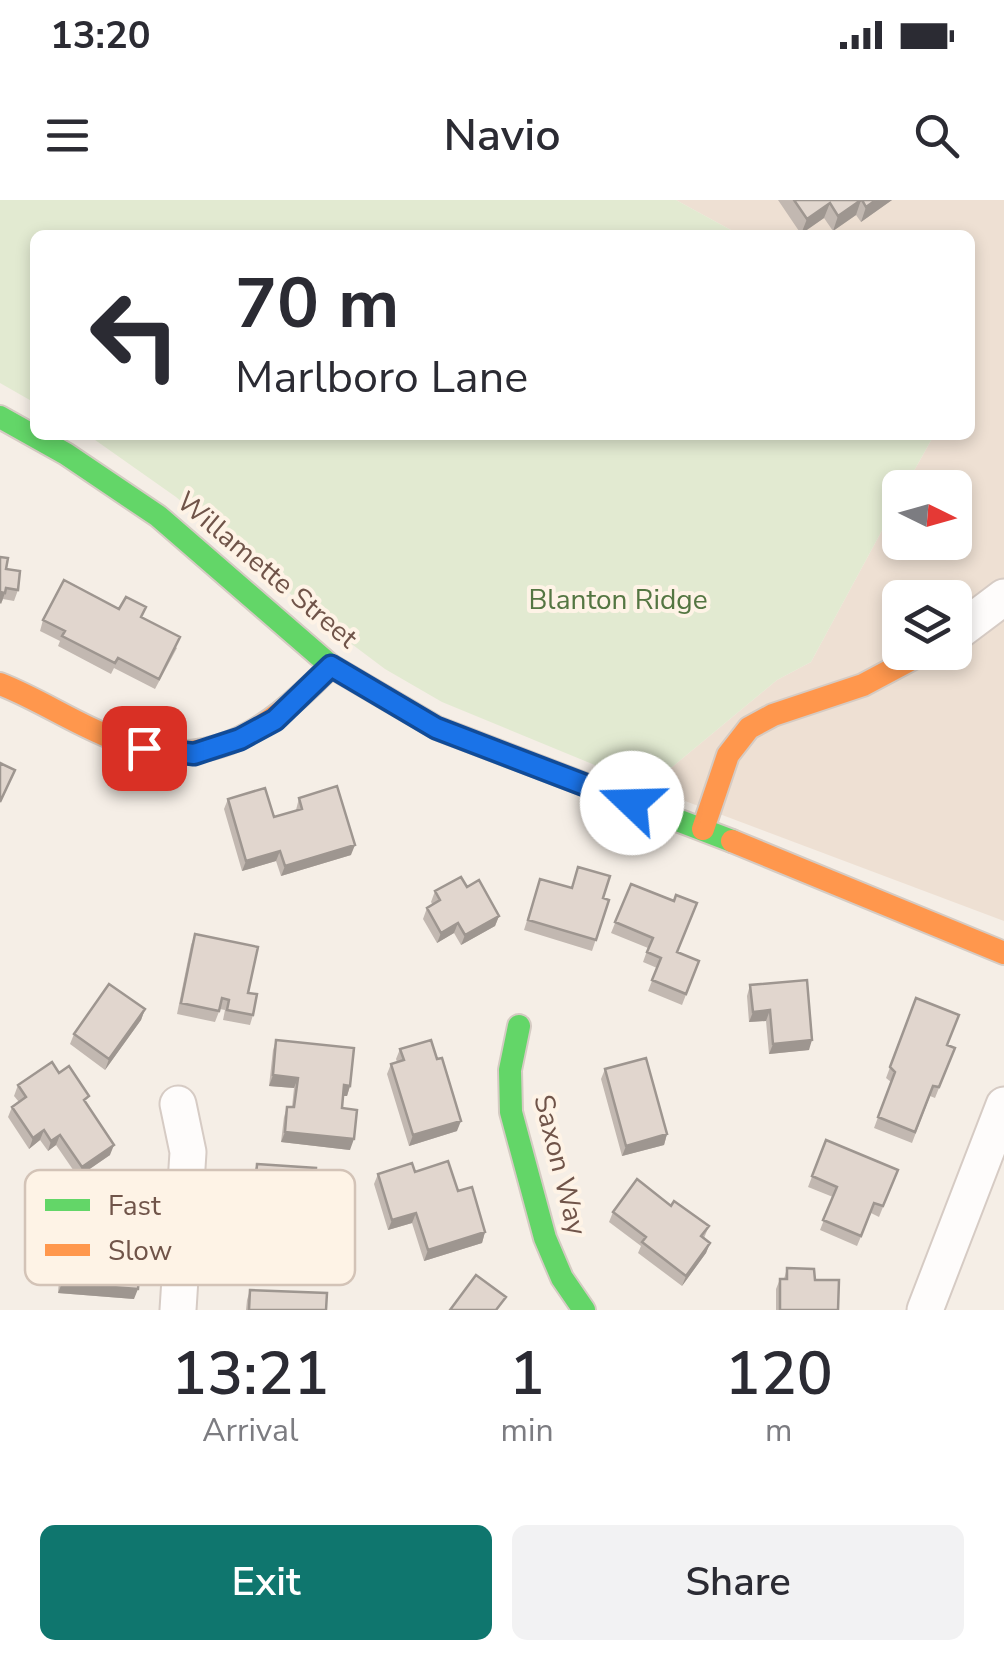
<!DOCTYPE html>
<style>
:root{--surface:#fff;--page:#f2f2f3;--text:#2b2b33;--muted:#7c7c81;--accent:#0f766e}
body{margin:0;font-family:"Nunito Sans",sans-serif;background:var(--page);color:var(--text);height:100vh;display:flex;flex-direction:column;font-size:38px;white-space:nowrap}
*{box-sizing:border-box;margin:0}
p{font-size:32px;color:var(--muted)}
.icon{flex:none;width:55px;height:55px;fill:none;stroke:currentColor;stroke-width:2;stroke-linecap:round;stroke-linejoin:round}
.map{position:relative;height:1110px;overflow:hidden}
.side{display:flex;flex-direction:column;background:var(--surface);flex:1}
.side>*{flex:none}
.banner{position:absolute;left:30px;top:30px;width:945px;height:210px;border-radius:15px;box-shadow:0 5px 15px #0003;background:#fff;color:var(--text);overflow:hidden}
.needle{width:65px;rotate:95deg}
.fabs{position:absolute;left:882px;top:270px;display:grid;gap:20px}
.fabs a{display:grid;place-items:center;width:90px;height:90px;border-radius:15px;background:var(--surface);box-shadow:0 5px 15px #0003;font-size:50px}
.pin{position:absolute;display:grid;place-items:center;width:85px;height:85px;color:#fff;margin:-42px;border-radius:20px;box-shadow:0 5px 15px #0006}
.me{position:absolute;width:110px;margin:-55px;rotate:291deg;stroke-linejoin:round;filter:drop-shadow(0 0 8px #0008)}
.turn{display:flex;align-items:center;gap:35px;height:210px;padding:0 40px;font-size:45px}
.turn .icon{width:130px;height:130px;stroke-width:2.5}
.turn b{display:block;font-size:70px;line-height:85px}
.eta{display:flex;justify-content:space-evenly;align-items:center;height:170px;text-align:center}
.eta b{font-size:60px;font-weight:600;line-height:70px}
.button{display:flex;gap:20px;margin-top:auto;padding:20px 40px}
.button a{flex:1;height:115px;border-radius:15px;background:var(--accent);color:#fff;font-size:40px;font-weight:600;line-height:115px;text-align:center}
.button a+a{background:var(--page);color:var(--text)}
.status{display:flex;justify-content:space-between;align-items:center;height:70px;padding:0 50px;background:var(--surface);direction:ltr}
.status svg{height:28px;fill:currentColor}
header{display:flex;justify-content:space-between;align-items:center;height:130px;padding:0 40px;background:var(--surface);font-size:45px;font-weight:600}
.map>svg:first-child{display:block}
.residential{fill:#eee0d3;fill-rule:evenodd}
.green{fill:#e2ead1}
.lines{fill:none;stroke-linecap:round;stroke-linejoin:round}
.street-casing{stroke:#d6cbc4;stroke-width:39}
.fast-casing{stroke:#d5cbc3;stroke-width:26}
.slow-casing{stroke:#d5cbc3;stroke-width:26}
.street{stroke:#fefcfb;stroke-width:35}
.fast{stroke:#63d668;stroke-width:22}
.slow{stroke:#ff974d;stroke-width:22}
.wall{fill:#c2b8b1}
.shaded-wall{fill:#9e9690}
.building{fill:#e1d6ce;stroke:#9e9690;stroke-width:2.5}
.route-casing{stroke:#114b97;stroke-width:25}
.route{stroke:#1a73e8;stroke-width:18}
.labels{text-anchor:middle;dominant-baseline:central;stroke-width:8;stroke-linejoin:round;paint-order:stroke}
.street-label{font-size:28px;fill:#705449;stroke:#fef3e6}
.park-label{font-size:28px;fill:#547642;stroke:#fef3e6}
.key{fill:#fef3e6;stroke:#d3c3b7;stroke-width:2.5}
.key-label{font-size:28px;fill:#705449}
</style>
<div class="status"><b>13:20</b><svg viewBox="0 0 49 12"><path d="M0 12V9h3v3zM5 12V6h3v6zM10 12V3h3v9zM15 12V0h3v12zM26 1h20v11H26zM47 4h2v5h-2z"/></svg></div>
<header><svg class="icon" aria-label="menu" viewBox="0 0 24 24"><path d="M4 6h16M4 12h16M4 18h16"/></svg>Navio<svg class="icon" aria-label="search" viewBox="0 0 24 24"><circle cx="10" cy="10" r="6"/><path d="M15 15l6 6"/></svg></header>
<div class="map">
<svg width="1004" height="1110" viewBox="0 0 1004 1110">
<rect width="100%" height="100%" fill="#f5eee6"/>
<path class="residential" d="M 676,0 L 1004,0 L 1004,721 L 648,587 L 777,480 L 811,462 L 900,297 L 900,342 L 955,342 L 955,288 L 905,287 L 934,235 L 970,235 L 970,168 L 973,162 L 970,160 L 970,35 L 740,35 ZM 900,398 L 955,398 L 955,452 L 900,452 Z"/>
<path class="green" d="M 0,0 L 676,0 L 740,35 L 35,35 L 35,203 L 0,183 Z
M 88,235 L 934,235 L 905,287 L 900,288 L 900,297 L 811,462 L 777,480 L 648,587 L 442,502 L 385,469 L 333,430 L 176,297 Z"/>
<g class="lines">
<g class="street-casing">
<path id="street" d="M 955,434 L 1004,397
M 178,1110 L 188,952 L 178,904
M 925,1110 L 1004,905"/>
</g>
<g class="fast-casing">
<path id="fast" d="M 0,217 L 66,254 L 158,316 L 331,466 L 437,528 L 732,641
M 519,826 L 510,870 L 511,912 L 545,1038 L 562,1078 L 584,1110"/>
</g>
<g class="slow-casing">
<path id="slow" d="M 0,484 C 36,498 69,520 105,535 C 204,578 263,535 331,466
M 703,629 L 728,555 L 749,528 L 773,515 L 863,485 L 925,452
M 732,641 L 1004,753"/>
</g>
<use href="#street" class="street"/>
<use href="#fast" class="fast"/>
<use href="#slow" class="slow"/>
</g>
<path class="wall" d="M 778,0 L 892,0 L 861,22 L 856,15 L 833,31 L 824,18 L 801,34 Z
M 6,369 L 18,390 L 14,401 L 3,399 L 1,404 Z
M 119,409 L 142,418 L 177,448 L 155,489 L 114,468 L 111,474 L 58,446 L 60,441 L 40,431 L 43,420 Z
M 299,598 L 351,655 L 281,676 L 276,661 L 242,671 L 224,609 L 228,599 L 274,617 L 296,610 Z
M 540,679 L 609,700 L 592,751 L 524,730 Z
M 631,684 L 678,752 L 699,761 L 682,805 L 648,791 L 657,768 L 643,762 L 648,748 L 611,733 Z
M 467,687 L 499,716 L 495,726 L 461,745 L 454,733 L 437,743 L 423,719 L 427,708 L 433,705 L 431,702 L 435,691 Z
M 195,734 L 248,793 L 253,815 L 250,825 L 223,820 L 225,810 L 220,809 L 215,822 L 177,814 L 191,745 Z
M 750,785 L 809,850 L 769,854 L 766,821 L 749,822 L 747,796 Z
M 916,798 L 948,845 L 955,848 L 935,898 L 930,896 L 912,943 L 874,928 L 891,882 L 886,878 Z
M 145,809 L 141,820 L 105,870 L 70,844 L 74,834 Z
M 276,840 L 350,886 L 347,896 L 343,896 L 342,908 L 350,950 L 281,942 L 284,917 L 287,907 L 292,907 L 294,888 L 269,886 L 273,850 Z
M 400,849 L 457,931 L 409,946 L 387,874 L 391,864 L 397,862 L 396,859 Z
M 605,869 L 667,934 L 664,945 L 622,956 L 601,879 Z
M 59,873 L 86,904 L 110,955 L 78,977 L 56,945 L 48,951 L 40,940 L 29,949 L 8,917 L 12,907 L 19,902 L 14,896 L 18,885 Z
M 826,940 L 898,970 L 879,1017 L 871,1013 L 857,1046 L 820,1030 L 833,997 L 808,987 Z
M 257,964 L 315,990 L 316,1054 L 310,1053 L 305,1074 L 246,1070 L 249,1030 L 252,1019 L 264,1020 L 264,1007 L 251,1006 L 253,974 Z
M 415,972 L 458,991 L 485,1032 L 482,1043 L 424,1061 L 412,1023 L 388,1030 L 374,984 L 378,974 Z
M 671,1006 L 709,1026 L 704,1038 L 710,1043 L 706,1053 L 682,1086 L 638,1053 L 641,1046 L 609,1022 L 613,1012 Z
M 51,1016 L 82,1033 L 88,1057 L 93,1057 L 95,1050 L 133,1064 L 134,1099 L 58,1093 L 59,1080 L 42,1079 L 43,1060 L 28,1059 L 31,1033 L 34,1023 L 48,1024 Z
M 787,1068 L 815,1080 L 838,1110 L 776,1110 L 776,1089 L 780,1079 L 784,1079 Z
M 250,1090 L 326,1110 L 246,1110 L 247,1100 Z"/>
<path class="shaded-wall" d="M 861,0 L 856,15 L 833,31 L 838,16 Z
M 876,0 L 892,0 L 861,22 L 866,7 Z
M 830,3 L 824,18 L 801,34 L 807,19 Z
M 0,392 L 5,393 L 1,404 L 0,403 Z
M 355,645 L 351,655 L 281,676 L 285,666 Z
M 280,651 L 276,661 L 242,671 L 246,661 Z
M 499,716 L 495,726 L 461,745 L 465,735 Z
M 458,723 L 454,733 L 437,743 L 441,733 Z
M 145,809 L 141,820 L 105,870 L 109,859 Z
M 770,810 L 766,821 L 749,822 L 753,812 Z
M 812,840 L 809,850 L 769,854 L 773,844 Z
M 273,875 L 298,878 L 294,888 L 269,886 Z
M 344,885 L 350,886 L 347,896 L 341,896 Z
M 461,921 L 457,931 L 409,946 L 413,935 Z
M 44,930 L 40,940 L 29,949 L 33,938 Z
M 285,932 L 354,939 L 350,950 L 281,942 Z
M 667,934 L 664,945 L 622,956 L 626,946 Z
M 60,935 L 56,945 L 48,951 L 51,941 Z
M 114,945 L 110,955 L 78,977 L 82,967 Z
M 255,996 L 268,997 L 264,1007 L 251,1006 Z
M 416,1013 L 412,1023 L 388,1030 L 392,1020 Z
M 485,1032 L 482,1043 L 424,1061 L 428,1050 Z
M 311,1043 L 320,1044 L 316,1054 L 307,1053 Z
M 710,1043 L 706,1053 L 682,1086 L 686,1076 Z
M 32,1048 L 47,1050 L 43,1060 L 28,1059 Z
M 249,1060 L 309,1064 L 305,1074 L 246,1070 Z
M 45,1068 L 63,1070 L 59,1080 L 42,1079 Z
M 62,1083 L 138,1089 L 134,1099 L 58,1093 Z"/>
<path class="building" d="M 794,0 L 861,0 L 838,16 L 830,3 L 807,19 Z
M 862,0 L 876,0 L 866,7 Z
M 0,357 L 8,358 L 6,369 L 20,371 L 18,390 L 6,388 L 5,393 L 0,392 Z
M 64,380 L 119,409 L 126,397 L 146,407 L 141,417 L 180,437 L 159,479 L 118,458 L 115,463 L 62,436 L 65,431 L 43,420 Z
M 0,563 L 15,570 L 0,602 Z
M 337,586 L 355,645 L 285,666 L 280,651 L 246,661 L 228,599 L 265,588 L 274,617 L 302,609 L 299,598 Z
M 578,667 L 610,676 L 603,698 L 609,700 L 596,740 L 528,720 L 540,679 L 572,688 Z
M 461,677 L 467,687 L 479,680 L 499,716 L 465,735 L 458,723 L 441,733 L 427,708 L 440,700 L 435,691 Z
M 631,684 L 674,701 L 676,695 L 697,703 L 677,752 L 699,761 L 686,794 L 652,780 L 661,758 L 647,752 L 653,738 L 615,722 Z
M 195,734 L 258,747 L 248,793 L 257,794 L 253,815 L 227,810 L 229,800 L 222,798 L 219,811 L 181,803 Z
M 807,780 L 812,840 L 773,844 L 770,810 L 753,812 L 750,785 Z
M 109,784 L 145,809 L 109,859 L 74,834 Z
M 916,798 L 959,815 L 947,845 L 955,848 L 939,887 L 933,886 L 915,932 L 878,917 L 895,872 L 890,867 Z
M 276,840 L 354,848 L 350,886 L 344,885 L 342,908 L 357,910 L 354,939 L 285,932 L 287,907 L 294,907 L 298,878 L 273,875 Z
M 431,840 L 437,859 L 442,858 L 461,921 L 413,935 L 391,864 L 404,860 L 400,849 Z
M 646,858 L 667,934 L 626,946 L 605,869 Z
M 52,862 L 59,873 L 69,866 L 89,896 L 84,900 L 114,945 L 82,967 L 60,935 L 51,941 L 44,930 L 33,938 L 12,907 L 26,897 L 18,885 Z
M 826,940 L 898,970 L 883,1006 L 874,1003 L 861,1036 L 823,1020 L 837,987 L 812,976 Z
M 448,961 L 458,991 L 472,987 L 485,1032 L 428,1050 L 416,1013 L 392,1020 L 378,974 L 412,963 L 415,972 Z
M 257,964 L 316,968 L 315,990 L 323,991 L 320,1044 L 311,1043 L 309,1064 L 249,1060 L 252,1019 L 267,1020 L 268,997 L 255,996 Z
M 637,979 L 671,1006 L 674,1001 L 709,1026 L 701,1036 L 710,1043 L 686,1076 L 642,1042 L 646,1037 L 613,1012 Z
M 51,1016 L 84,1019 L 82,1033 L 89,1034 L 88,1057 L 95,1057 L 95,1050 L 134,1053 L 133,1064 L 140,1064 L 138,1089 L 62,1083 L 63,1070 L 45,1068 L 47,1050 L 32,1048 L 34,1023 L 50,1024 Z
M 787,1068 L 814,1069 L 815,1080 L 839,1080 L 838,1110 L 780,1110 L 780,1079 L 787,1079 Z
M 476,1075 L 506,1097 L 496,1110 L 450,1110 Z
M 250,1090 L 327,1093 L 326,1110 L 249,1110 Z"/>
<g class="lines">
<g class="route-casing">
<path id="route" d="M 144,548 L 194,554 L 240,539 L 275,520 L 331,466 L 436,528 L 632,603"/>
</g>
<use href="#route" class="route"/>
</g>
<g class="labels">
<g class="street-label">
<text transform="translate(267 370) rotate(40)">Willamette Street</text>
<text transform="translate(560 965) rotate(76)">Saxon Way</text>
</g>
<g class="park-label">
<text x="618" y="400">Blanton Ridge</text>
</g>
</g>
<rect x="25" y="970" width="330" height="115" rx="15" class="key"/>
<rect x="45" y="999" width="45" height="12" fill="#63d668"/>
<rect x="45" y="1044" width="45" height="12" fill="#ff974d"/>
<g class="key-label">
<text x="108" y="1015">Fast</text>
<text x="108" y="1060">Slow</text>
</g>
</svg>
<div class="fabs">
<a><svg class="needle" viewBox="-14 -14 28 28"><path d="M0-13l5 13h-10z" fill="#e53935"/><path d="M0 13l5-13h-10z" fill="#7c7c81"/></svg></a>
<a><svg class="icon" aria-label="layers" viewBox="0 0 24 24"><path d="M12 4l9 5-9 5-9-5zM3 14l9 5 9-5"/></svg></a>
</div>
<div class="pin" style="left:144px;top:548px;background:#d93025"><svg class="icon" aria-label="arrive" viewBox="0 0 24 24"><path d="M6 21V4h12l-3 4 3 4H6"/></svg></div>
<svg class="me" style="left:632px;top:603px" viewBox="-20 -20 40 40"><circle r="19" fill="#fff"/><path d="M0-13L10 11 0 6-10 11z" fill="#1a73e8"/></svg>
<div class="banner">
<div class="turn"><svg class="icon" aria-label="left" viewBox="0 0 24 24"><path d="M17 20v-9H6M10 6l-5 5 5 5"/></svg><div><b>70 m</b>Marlboro Lane</div></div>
</div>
</div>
<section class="side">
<div class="eta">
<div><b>13:21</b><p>Arrival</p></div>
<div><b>1</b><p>min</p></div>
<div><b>120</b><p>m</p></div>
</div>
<div class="button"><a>Exit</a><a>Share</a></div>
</section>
